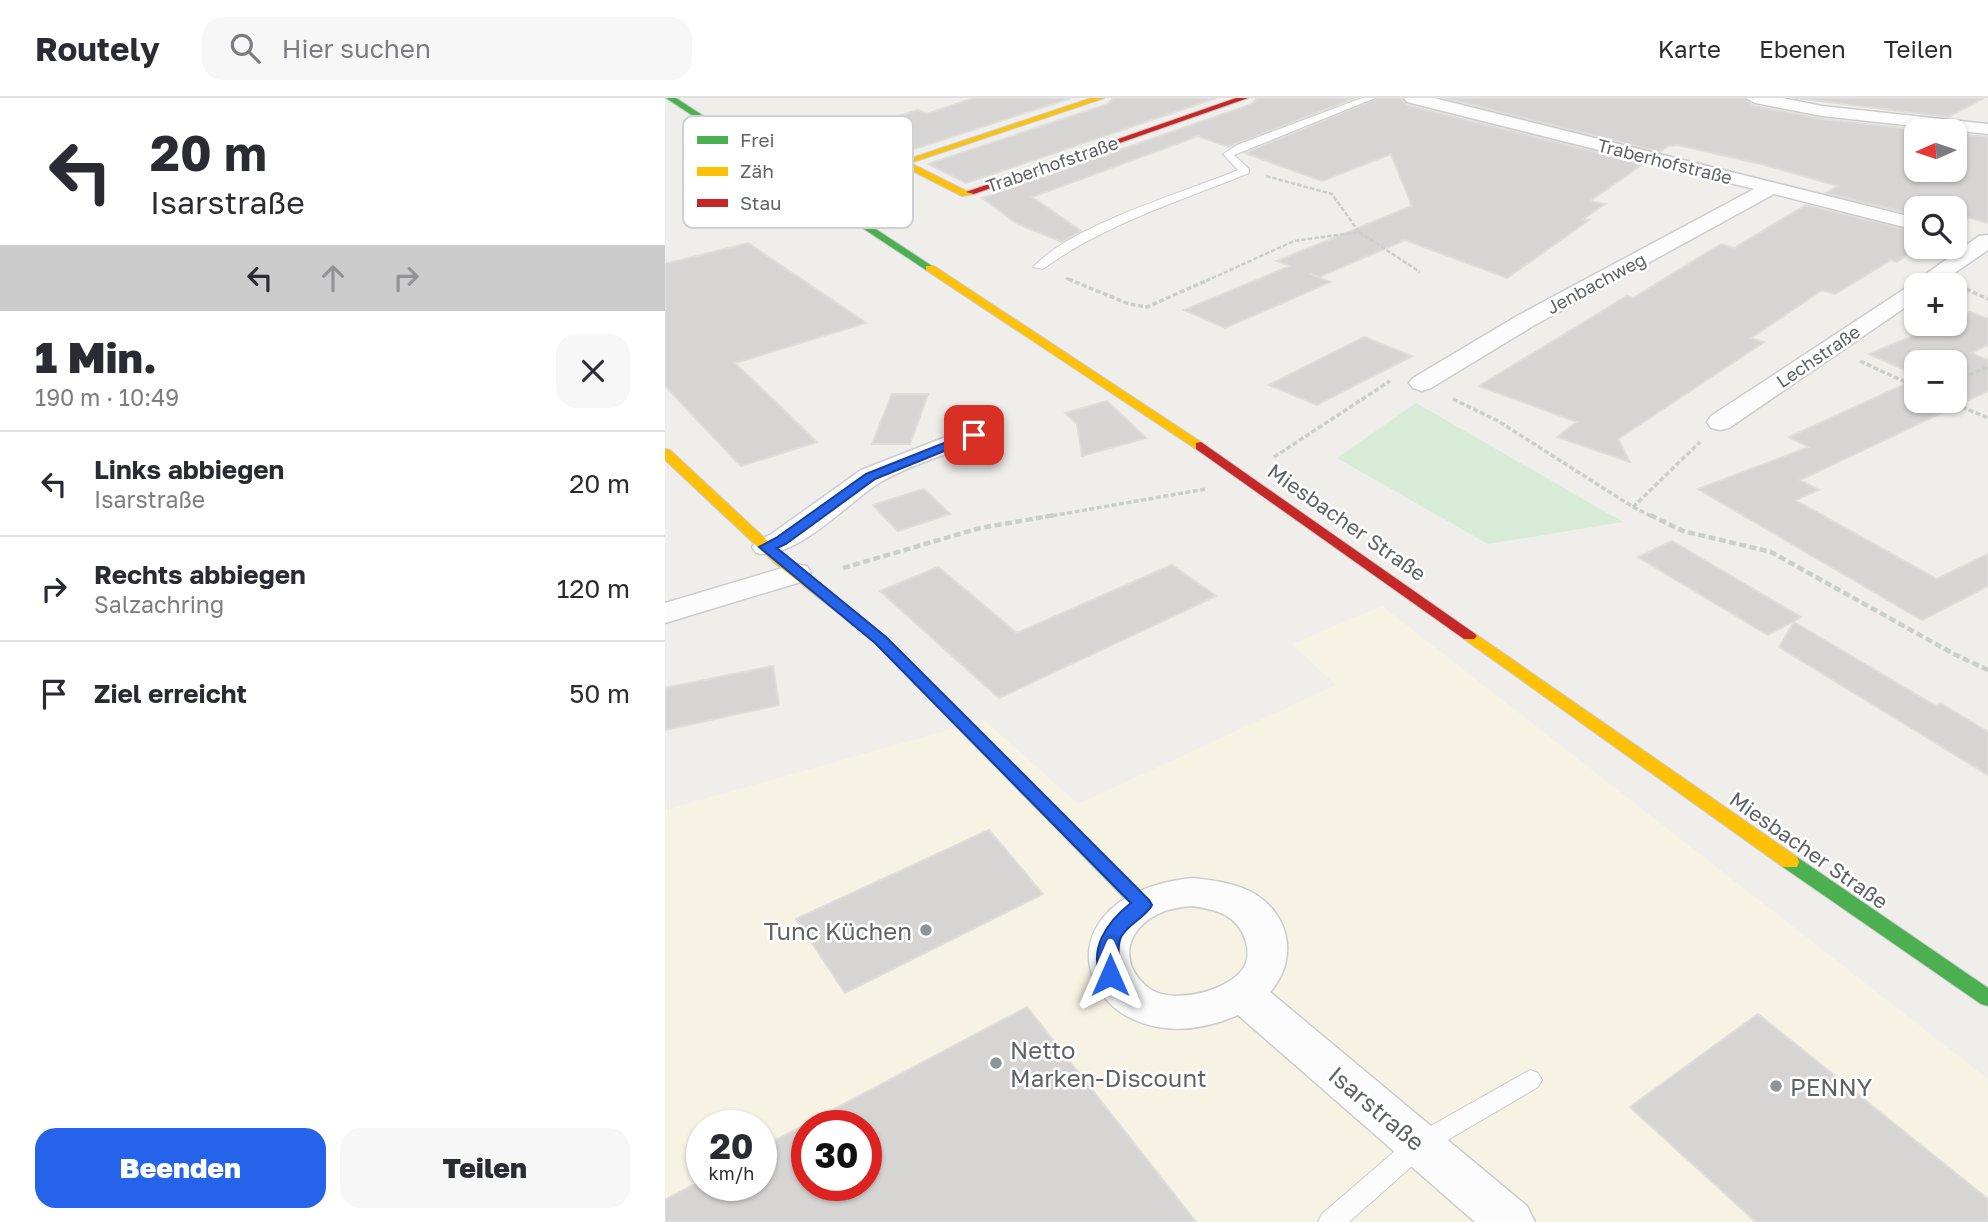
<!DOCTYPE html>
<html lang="de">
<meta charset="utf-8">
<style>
:root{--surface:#fff;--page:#f7f7f7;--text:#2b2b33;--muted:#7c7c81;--line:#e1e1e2;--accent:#2563eb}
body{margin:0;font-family:"Golos Text",sans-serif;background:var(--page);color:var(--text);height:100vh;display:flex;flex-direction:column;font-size:26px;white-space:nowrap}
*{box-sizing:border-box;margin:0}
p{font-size:23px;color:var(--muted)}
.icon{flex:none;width:38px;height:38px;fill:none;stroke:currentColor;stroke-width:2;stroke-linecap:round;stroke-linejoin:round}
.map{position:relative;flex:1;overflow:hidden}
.panel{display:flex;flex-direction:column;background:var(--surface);width:665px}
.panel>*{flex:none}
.hud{background:#fff;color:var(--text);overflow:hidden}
.needle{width:46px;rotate:267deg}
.fabs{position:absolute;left:1239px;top:21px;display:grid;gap:14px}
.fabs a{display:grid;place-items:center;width:63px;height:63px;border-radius:14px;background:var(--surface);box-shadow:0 2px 5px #0004;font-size:35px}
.speed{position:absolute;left:21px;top:1012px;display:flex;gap:14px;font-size:35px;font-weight:700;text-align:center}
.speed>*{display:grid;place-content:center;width:91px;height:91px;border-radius:50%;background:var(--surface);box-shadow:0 2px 5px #0004;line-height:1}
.speed small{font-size:18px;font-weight:400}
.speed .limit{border:10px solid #d22;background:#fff;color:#111}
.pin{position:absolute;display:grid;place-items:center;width:60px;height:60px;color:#fff;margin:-30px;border-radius:14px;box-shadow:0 4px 10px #0006}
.me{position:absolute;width:77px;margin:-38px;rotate:0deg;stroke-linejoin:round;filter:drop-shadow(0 0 5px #0008)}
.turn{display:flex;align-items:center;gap:24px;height:147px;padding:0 35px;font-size:32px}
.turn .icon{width:91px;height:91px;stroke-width:2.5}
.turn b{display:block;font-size:49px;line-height:60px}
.lanes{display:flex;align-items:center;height:66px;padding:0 35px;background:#0003;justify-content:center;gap:35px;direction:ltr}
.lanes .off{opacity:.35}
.round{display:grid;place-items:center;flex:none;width:74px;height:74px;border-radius:21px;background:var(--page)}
.overview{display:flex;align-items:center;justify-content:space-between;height:119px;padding:0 35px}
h1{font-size:42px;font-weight:800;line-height:52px}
.action{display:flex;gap:14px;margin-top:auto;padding:14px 35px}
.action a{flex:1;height:80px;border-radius:21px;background:var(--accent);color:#fff;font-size:28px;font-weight:800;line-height:80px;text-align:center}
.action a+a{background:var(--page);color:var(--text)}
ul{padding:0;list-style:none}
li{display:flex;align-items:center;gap:21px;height:105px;padding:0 35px;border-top:2px solid var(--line)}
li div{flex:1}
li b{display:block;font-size:26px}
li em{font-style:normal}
header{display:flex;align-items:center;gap:42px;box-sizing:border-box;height:98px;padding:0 35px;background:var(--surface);border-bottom:2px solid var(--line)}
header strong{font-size:33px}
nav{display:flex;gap:38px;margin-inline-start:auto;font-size:24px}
.search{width:490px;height:63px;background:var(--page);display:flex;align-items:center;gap:18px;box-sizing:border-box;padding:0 24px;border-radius:21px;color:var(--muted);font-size:26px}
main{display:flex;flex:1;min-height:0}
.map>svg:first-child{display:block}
.commercial{fill:#f7f3e4;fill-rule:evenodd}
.green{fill:#d8ebd6}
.building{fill:#d6d5d3;stroke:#deddd9;stroke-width:2;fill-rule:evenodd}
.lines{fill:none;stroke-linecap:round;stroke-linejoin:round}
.lane-casing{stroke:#cbcccc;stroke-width:2}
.street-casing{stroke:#cbcccc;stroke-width:3}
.fast-casing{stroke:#cacacb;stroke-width:2}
.slow-casing{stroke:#cacacb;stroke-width:2}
.jam-casing{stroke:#cacacb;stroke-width:2}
.path-far2{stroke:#cacfcc;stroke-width:2.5;stroke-dasharray:4.5 2;stroke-linecap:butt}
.path-far1{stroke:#cacfcc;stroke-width:3.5;stroke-dasharray:5 2.5;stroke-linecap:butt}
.path{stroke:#cacfcc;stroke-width:4.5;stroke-dasharray:7 3.5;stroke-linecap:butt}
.lane{fill:#fdfcfc;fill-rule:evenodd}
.street{fill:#fdfcfc;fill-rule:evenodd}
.fast{fill:#4caf50;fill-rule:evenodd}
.slow{fill:#ffc107;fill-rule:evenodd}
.jam{fill:#c62828;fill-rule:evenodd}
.route{fill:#2563eb;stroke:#184099;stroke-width:2}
.poi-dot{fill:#919496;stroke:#fff;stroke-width:2.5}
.labels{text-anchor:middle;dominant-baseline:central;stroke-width:5;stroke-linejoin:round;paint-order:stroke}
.far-street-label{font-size:18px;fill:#5f6368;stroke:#fff}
.street-label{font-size:21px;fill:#5f6368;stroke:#fff}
.near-poi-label{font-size:24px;fill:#5f6368;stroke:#fff;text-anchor:start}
.near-street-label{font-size:24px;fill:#5f6368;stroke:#fff}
.key{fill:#fff;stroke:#cfd0d2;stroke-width:2}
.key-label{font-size:19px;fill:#5f6368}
</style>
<header>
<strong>Routely</strong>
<div class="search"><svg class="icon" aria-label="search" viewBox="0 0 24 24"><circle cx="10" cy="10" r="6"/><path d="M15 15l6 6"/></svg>Hier suchen</div>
<nav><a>Karte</a><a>Ebenen</a><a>Teilen</a></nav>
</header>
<main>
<section class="panel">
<div class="hud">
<div class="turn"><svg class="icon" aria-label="left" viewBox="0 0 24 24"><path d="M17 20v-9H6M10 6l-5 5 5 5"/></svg><div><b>20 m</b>Isarstraße</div></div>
<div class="lanes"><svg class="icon" aria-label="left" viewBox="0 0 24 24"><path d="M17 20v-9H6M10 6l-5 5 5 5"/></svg><svg class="icon off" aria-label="ahead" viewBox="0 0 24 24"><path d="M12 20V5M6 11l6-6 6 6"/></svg><svg class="icon off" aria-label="right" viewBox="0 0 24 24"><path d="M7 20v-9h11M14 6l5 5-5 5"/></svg></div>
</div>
<div class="overview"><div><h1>1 Min.</h1><p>190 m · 10:49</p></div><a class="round"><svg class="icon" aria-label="close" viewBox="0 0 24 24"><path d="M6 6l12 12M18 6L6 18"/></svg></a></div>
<ul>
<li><svg class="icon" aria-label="left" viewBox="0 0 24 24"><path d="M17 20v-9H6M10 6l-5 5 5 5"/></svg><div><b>Links abbiegen</b><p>Isarstraße</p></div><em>20 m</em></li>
<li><svg class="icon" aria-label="right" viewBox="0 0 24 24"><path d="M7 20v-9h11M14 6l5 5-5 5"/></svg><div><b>Rechts abbiegen</b><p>Salzachring</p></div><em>120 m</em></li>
<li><svg class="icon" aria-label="arrive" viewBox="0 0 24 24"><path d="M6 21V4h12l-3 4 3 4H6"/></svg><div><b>Ziel erreicht</b></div><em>50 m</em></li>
</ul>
<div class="action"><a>Beenden</a><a>Teilen</a></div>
</section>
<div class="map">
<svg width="1323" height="1124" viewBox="0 0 1323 1124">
<rect width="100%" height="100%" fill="#efeeea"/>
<path class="commercial" d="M 717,508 L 1323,981 L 1323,1124 L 0,1124 L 0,712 L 319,622 L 413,706 L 671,587 L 627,546 ZM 37,1027 L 96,1027 L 96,1087 L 37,1087 ZM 142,1027 L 201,1027 L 201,1087 L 142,1087 Z"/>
<path class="green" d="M 751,305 L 958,424 L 823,446 L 672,360 Z"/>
<path class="building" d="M 308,0 L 406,0 L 240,54 L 184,33 L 253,12 L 262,16 Z
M 448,0 L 551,0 L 301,85 L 263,66 L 443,6 Z
M 592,0 L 690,0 L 563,49 L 533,38 L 367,99 L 416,133 L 397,144 L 353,126 L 317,100 L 587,6 Z
M 712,0 L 736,0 L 741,7 L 978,66 L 925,103 L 940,106 L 918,121 L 924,122 L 842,180 L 740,142 L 654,179 L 644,175 L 665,184 L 560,230 L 519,212 L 625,168 L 612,163 L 747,108 L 726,56 L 657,83 L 580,55 Z
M 780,0 L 1079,0 L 1089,8 L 1157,21 L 1264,33 L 1251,33 L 1251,72 L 1290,72 L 1290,36 L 1323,39 L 1323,125 L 1298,118 L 1290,123 L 1290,110 L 1251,110 L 1251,117 L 1161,95 L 1173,88 L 1100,67 L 1013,47 L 1003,48 L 995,54 Z
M 1130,0 L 1319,0 L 1283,19 Z
M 1141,107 L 1251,134 L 1253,149 L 1232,164 L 1226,162 L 1170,196 L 1157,192 L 1086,240 L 1099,244 L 953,341 L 965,364 L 892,339 L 912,324 L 814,288 L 962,198 L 968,200 L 1056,146 L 1069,150 Z
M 83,145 L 201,225 L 70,265 L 152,344 L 76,368 L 0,288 L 0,166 Z
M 1305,214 L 1323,221 L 1323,247 L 1306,255 L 1323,262 L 1323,293 L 1135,382 L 1154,392 L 1130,402 L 1272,481 L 1323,456 L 1323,488 L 1257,522 L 1033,391 L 1144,349 L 1124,339 L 1251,281 L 1251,303 L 1290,303 L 1290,264 L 1251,264 L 1251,277 L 1204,256 L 1277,226 L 1290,226 L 1290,220 Z
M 699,239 L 747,258 L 652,307 L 604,287 Z
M 227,296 L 263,296 L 245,346 L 207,346 Z
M 442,303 L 481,340 L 417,358 L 412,326 L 400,315 Z
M 259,391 L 285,416 L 233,433 L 208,407 Z
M 1007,443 L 1136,519 L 1103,537 L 973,459 Z
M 507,467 L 551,498 L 334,600 L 215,493 L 273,469 L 352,535 Z
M 1129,524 L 1271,608 L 1275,605 L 1323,634 L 1323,677 L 1114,549 Z
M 108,568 L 114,607 L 0,632 L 0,590 Z
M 324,732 L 378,796 L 180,895 L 131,821 Z
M 362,909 L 531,1124 L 0,1124 L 0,1102 L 28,1087 L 96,1087 L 96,1050 ZM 142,1027 L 201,1027 L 201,1087 L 142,1087 Z
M 1093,916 L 1323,1101 L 1323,1124 L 1091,1124 L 965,1009 Z"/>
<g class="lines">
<g class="lane-casing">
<path id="lane" d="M 697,0 L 710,0 L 569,57 L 584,71 L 584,75 C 513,104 440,126 378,171 L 368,169 C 410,125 516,96 573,72 L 558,56 L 572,47 Z
M 865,972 L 873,975 L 877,982 L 873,989 L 764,1053 L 684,1124 L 653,1124 L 657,1116 L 746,1039 Z"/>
</g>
<g class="street-casing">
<path id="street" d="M 739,0 L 769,0 L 1251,120 L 1251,132 L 1109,96 L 868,228 L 766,290 L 757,293 L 748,290 L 744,285 L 748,280 L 852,218 L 1089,91 L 742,4 Z
M 1081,0 L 1117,0 L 1157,8 L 1323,26 L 1323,36 L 1157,18 L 1090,5 Z
M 1323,137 L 1323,152 L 1272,187 L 1251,187 L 1251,202 L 1064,330 L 1055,332 L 1046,330 L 1042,324 L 1046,318 L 1247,186 L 1314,138 Z
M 309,328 L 318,330 L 322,336 L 318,342 C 288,354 240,369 214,385 C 183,405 128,464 91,455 L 87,449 L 91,443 L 105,437 L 196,372 Z
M 131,466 L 142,468 L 146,475 L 142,482 L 0,525 L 0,505 Z
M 527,780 C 547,782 572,785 590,796 C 626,818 633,863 605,894 L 862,1108 L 870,1124 L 810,1124 L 573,917 C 425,981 350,800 527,780 ZM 527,808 C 553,812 573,817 581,844 C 583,850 583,859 581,865 C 570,893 508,907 485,891 C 450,865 462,827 500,813 C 509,810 518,809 527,808 Z"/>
</g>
<g class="fast-casing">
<path id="fast" d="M 1,0 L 11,0 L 270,170 L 261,172 Z
M 285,607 L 291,608 L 485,802 L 488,807 L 485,812 L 478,814 L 471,812 L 279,616 L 277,612 Z
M 1125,757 L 1132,759 L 1323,890 L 1323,908 L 1316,906 L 1118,769 L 1116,764 L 1118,759 Z"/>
</g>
<g class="slow-casing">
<path id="slow" d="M 427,0 L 439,0 L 245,65 L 301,93 L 309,92 L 309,96 L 297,98 L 232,65 Z
M 261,168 L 269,168 L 542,348 L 541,351 L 531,351 L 261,172 Z
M 0,351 L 5,352 L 121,460 L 221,539 L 291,608 L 293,612 L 291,616 L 279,616 L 211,545 L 111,466 L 0,362 Z
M 804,533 L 809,535 L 1132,759 L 1134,764 L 1132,769 L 1118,769 L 799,541 L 796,538 L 799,535 Z"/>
</g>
<g class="jam-casing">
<path id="jam" d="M 571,0 L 583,0 L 309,96 L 301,94 Z
M 536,344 L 809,535 L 812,538 L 809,541 L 799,541 L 531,351 L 531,345 Z"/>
</g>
<path class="path-far2" d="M 601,78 L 667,96 L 694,134
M 401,180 L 407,183
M 541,183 L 629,143 L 694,134 L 755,174"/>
<path class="path-far1" d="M 403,181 L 464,206 L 482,209 L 545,181
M 1301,191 L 1323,201
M 1195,263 L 1251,289
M 1290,283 L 1323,269
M 788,301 L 833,323 L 968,409 L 1035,344
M 1283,303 L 1323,320
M 609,359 L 725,283
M 968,409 L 988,419
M 380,419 L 541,391"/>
<path class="path" d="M 985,417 L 1018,433 L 1106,454 L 1289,556 L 1323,572
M 178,470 L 315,430 L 390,417"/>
<use href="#lane" class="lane"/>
<use href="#street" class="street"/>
<use href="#fast" class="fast"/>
<use href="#slow" class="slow"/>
<use href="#jam" class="jam"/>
</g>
<path class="route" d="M 309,333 L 315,337 L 314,339 L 210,381 L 121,446 L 112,450 L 221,539 L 484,802 L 487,807 C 480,820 464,825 456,839 C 449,855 459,871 452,883 L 445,885 L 438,883 C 421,852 443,823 466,805 L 210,545 L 94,449 L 111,440 L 201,376 Z"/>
<g class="poi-dot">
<circle cx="261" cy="832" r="7"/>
<circle cx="331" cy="965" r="7"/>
<circle cx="1111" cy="988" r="7"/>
</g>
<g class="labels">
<g class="far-street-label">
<text transform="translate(1000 63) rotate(14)">Traberhofstraße</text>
<text transform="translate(387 66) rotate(-19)">Traberhofstraße</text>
<text transform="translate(931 185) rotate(-28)">Jenbachweg</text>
<text transform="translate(1153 258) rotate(-34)">Lechstraße</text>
</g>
<g class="street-label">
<text transform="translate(682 424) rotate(35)">Miesbacher Straße</text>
<text transform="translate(1144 752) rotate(35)">Miesbacher Straße</text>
</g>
<g class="near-poi-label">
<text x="247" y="832" text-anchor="end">Tunc Küchen</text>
<text x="345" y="951">Netto<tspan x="345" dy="28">Marken-Discount</tspan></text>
<text x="1125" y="988">PENNY</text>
</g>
<g class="near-street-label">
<text transform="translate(712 1010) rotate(40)">Isarstraße</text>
</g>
</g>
<rect x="18" y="18" width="230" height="112" rx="10" class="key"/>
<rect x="32" y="38" width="31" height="8" fill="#4caf50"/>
<rect x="32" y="69" width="31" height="9" fill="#ffc107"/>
<rect x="32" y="101" width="31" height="8" fill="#c62828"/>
<g class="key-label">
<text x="75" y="49">Frei</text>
<text x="75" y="80">Zäh</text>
<text x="75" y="112">Stau</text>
</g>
</svg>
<div class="fabs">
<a><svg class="needle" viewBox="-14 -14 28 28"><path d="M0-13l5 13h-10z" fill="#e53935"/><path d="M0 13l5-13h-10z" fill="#7c7c81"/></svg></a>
<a><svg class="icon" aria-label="search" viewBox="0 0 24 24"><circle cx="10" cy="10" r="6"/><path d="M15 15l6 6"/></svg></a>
<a>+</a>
<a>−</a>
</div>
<div class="speed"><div>20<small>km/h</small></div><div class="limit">30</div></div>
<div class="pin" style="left:309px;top:337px;background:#d93025"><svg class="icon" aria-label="arrive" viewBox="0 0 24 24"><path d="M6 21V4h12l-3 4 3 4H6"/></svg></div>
<svg class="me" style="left:445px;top:877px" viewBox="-20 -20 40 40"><path d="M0-17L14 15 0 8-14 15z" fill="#2563eb" stroke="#fff" stroke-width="4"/></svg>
</div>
</main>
